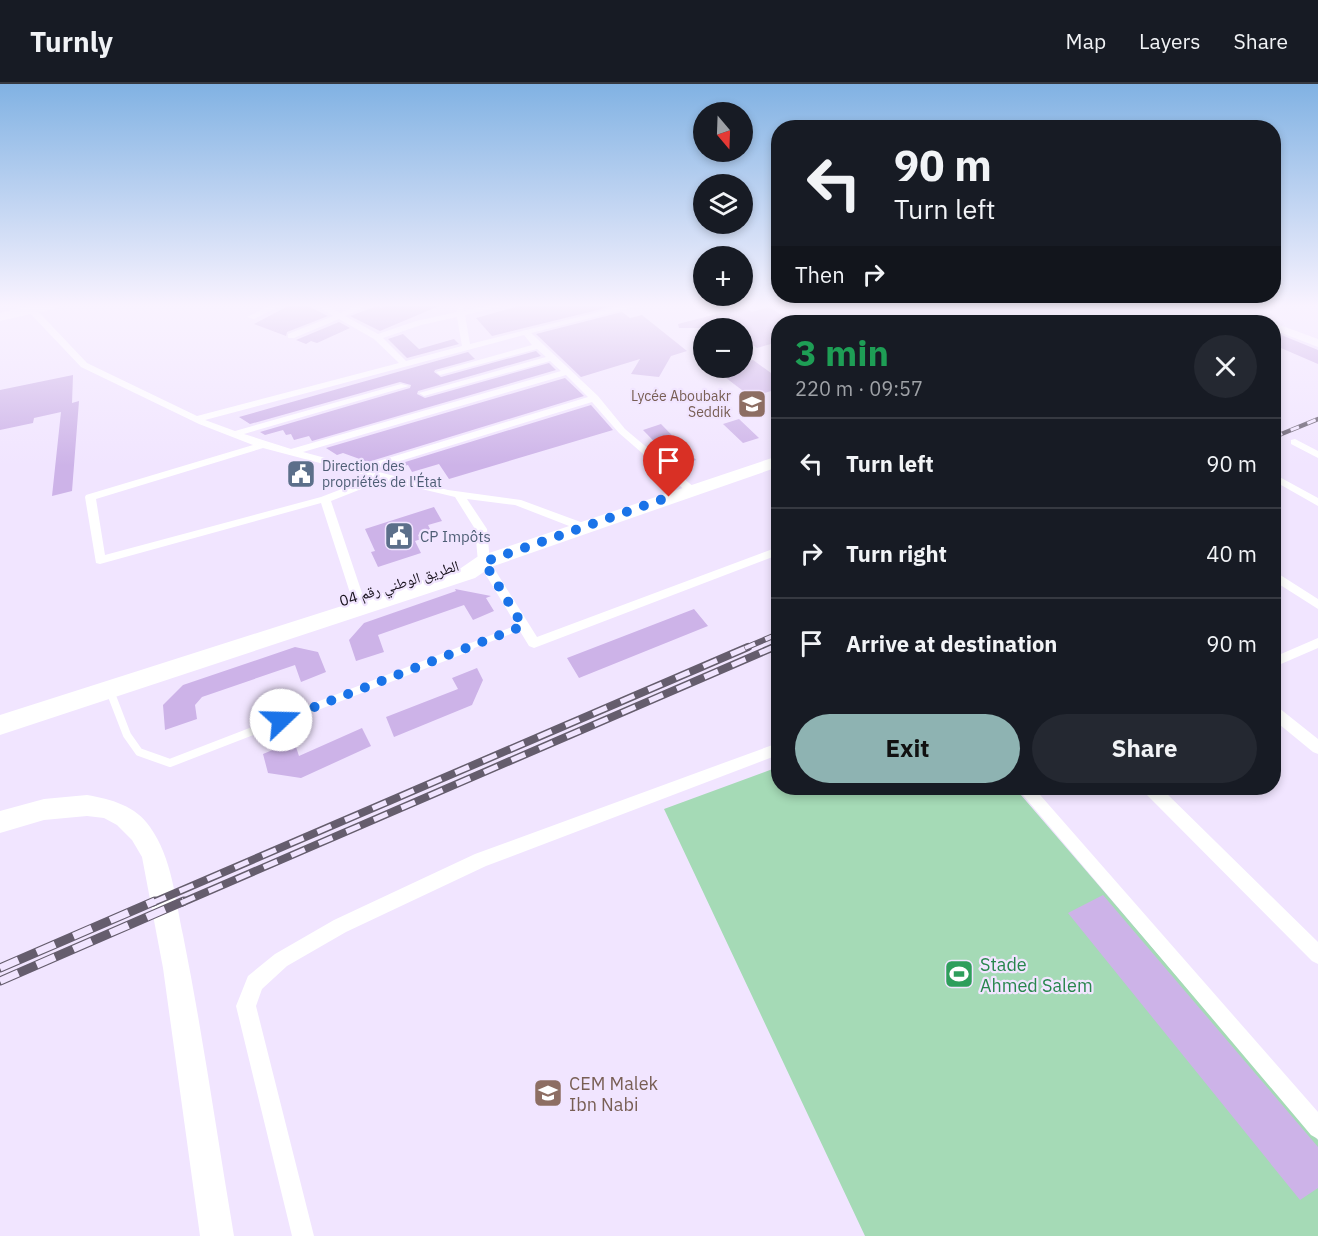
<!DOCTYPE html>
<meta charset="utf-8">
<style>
:root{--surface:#171b24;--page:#242831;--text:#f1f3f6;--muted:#9ea1a6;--line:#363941;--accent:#8eb3b2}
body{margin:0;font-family:"IBM Plex Sans","Noto Naskh Arabic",sans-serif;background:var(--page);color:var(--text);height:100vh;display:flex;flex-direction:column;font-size:22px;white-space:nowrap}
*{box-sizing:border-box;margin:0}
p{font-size:20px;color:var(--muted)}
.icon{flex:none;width:33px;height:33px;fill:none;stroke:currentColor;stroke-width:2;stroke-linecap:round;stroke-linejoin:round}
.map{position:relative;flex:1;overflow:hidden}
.panel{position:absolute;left:771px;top:231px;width:510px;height:480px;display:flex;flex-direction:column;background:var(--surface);border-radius:24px;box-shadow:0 3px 9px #0003}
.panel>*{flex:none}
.banner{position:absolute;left:771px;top:36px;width:510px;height:183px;border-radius:24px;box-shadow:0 3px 9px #0003;background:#171b24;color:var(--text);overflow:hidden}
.needle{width:39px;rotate:161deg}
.controls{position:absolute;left:693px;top:18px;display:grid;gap:12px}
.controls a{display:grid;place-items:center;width:60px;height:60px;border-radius:50%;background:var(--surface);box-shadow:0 3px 9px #0003;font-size:30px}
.pin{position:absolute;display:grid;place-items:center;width:51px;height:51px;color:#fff;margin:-62px -26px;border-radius:50% 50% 50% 0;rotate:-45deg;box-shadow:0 0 6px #0007}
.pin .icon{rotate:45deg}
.me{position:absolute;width:66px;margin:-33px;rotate:69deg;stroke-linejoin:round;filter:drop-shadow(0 0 4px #0008)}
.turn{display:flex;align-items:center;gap:21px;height:126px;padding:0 24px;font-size:27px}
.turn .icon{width:78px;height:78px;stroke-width:2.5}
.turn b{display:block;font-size:42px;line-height:51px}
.then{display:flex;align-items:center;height:57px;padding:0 24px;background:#0003;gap:12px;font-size:22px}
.round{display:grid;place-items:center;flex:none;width:63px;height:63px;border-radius:32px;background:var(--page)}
.summary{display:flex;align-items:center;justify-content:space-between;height:102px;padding:0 24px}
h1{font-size:36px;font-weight:700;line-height:45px;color:#1e9e55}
.button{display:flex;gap:12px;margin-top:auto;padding:12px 24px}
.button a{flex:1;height:69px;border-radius:36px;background:var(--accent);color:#111;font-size:24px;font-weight:700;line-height:69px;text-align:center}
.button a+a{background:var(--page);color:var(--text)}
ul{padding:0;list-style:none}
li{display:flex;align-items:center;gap:18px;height:90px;padding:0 24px;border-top:2px solid var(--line)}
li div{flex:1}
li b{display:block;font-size:22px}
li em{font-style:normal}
header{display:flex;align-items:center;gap:36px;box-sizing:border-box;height:84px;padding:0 30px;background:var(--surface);border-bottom:2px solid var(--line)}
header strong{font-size:28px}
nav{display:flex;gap:33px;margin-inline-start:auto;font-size:21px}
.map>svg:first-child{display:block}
.green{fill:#a5dab6}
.building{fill:#cdb3e8}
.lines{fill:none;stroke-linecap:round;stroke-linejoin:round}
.lane-far1{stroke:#fff;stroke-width:6}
.lane{stroke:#fff;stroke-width:8}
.street{fill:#fff;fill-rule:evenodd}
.secondary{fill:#fff;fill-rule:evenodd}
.primary{fill:#fff;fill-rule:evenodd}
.rail-far3-casing{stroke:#655d6d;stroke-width:4.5}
.rail-far2-casing{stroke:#655d6d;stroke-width:6}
.rail-far1-casing{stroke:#655d6d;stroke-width:8}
.rail-casing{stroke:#655d6d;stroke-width:9}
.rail-far3{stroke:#f1e5ff;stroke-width:3;stroke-dasharray:9;stroke-linecap:butt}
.rail-far2{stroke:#f1e5ff;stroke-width:4;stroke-dasharray:11;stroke-linecap:butt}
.rail-far1{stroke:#f1e5ff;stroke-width:5;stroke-dasharray:15;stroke-linecap:butt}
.rail{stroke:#f1e5ff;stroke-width:7;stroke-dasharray:20;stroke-linecap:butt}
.route{stroke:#1a73e8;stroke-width:10;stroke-dasharray:0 18}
.labels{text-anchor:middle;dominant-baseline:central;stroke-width:4.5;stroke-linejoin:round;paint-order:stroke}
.far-education-label{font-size:14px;fill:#785e54;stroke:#f1e5ff;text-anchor:end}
.far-service-label{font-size:14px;fill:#4e5e75;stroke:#f1e5ff;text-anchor:start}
.service-label{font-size:15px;fill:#4e5e75;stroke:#f1e5ff;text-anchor:start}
.street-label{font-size:15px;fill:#17111c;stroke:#f1e5ff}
.near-leisure-label{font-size:18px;fill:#27864d;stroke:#f1e5ff;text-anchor:start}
.near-education-label{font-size:18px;fill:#785e54;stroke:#f1e5ff;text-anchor:start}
</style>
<header>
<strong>Turnly</strong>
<nav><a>Map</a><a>Layers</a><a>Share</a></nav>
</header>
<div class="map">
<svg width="1318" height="1152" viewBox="0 0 1318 1152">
<rect width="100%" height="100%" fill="#f1e5ff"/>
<path class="green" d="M 778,683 L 778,704 L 1015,704 L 1318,1056 L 1318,1152 L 865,1152 L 664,725 Z"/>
<path class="building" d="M 290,221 L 306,221 L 328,232 L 287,248 L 286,252 L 254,240 Z
M 388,221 L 438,221 L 439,222 L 380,247 L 350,232 L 377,222 L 381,224 Z
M 522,221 L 613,221 L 614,222 L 492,252 L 476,234 Z
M 744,223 L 752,228 L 769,223 L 786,234 L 778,236 L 778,258 L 757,264 L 742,254 L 742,244 L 679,244 L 678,240 Z
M 622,228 L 630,234 L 642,231 L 687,267 L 671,272 L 659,293 L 631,290 L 640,275 L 581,293 L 536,250 Z
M 339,238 L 350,244 L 317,259 L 311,257 L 306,260 L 296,256 Z
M 1274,248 L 1318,266 L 1318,280 L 1274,261 Z
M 403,250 L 419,265 L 454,255 L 459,260 L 407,274 L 388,255 Z
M 536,267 L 541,272 L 418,307 L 417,310 L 425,314 L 549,279 L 556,286 L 312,357 L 309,352 L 294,356 L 291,350 L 286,351 L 283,346 L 265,351 L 260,348 L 410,304 L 411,301 L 400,298 L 250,340 L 239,333 L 468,268 L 475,275 L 435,286 L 434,288 L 441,293 Z
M 753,276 L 778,294 L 778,305 L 751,313 L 717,287 L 729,284 L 742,284 L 742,279 Z
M 73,291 L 72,319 L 79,317 L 72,407 L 52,412 L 61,328 L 34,334 L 33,339 L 0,346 L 0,306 Z
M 565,294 L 584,312 L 368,378 L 343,369 L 337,371 L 326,364 Z
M 591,321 L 613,346 L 449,395 L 439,380 L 412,388 L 408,381 L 403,382 L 402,379 Z
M 739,335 L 759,354 L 743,359 L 723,340 Z
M 661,340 L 696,376 L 678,382 L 643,346 Z
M 434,423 L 442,437 L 428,441 L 431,447 L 418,451 L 421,455 L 415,457 L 421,469 L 378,483 L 371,468 L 375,467 L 365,445 Z
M 455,505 L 491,512 L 486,514 L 494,527 L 473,536 L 464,521 L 378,551 L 384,568 L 356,577 L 349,556 L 364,539 L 456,507 Z
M 694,525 L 708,542 L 579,594 L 567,574 Z
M 295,563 L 318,568 L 326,588 L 301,598 L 295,581 L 202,613 L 195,621 L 197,635 L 165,646 L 163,621 L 183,601 Z
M 477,584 L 483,596 L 472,621 L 394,653 L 386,633 L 458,605 L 452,594 Z
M 362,644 L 371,662 L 301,694 L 268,689 L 263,670 L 294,657 L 299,672 Z
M 1103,811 L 1318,1063 L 1318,1104 L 1300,1116 L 1068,829 Z"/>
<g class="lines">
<path class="lane-far1" d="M 466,564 L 523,542"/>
<path class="lane" d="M 110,607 L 127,651 L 139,668 L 170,679 L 470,563"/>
<path class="street" d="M 271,221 L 282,221 L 254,235 L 247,233 Z
M 316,221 L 326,221 L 340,229 L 358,221 L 369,221 L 345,232 L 378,250 L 416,237 L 457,228 L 458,221 L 463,221 L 464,227 L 490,221 L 505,221 L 465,231 L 470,260 L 627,221 L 642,221 L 531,249 L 598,312 L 625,345 L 695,404 L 695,408 L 687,408 L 619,349 L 592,318 L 371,386 L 448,406 L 521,416 L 586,440 L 588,443 L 582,447 L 515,421 L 467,415 L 487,445 L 490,478 L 537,553 L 778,463 L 778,471 L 534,564 L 529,562 L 478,478 L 475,445 L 455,413 L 384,396 L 331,417 L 363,512 L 357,516 L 351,512 L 321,419 L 100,480 L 96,479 L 85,413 L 86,411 L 253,361 L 199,340 L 81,283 L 28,227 L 28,223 L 34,223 L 87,279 L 197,332 L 399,279 L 374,255 L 339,235 L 294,254 L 288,254 L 288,250 L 333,232 ZM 457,233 L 462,262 L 406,277 L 383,254 L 421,241 ZM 524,251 L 532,261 L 436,288 L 440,291 L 537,265 L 546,273 L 419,309 L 424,312 L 550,277 L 561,287 L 291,365 L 244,350 L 409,302 L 401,300 L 235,347 L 205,336 ZM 566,291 L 588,313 L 359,383 L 303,368 ZM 263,364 L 373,393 L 321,413 L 105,471 L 96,415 Z
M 1091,221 L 1104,221 L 1045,238 L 1034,238 Z
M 1274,271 L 1278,274 L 1277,277 L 1274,277 Z
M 1295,355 L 1318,367 L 1318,374 L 1291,360 L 1291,356 Z
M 1274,390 L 1318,414 L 1318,422 L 1274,397 Z
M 1274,487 L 1318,515 L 1318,525 L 1274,497 Z
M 1318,554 L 1318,564 L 1274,583 L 1274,573 Z
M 1274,622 L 1279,624 L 1318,655 L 1318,670 L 1313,668 L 1274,636 Z
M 778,659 L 778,671 L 486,782 L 346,848 L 287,882 L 262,905 L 256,922 L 314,1152 L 292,1152 L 236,922 L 248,892 L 275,870 L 334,836 L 475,770 Z
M 1017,704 L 1034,704 L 1318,1028 L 1318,1055 L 1311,1051 Z
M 1143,704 L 1161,704 L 1318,858 L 1318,880 L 1312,877 L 1145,709 Z"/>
<path class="secondary" d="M 788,221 L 801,221 L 826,238 L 813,238 Z
M 1218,221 L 1233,221 L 1272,238 L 1257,238 Z
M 1274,239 L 1318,255 L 1318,263 L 1274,246 Z
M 87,711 C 111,715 136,722 150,743 C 172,774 175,814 183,851 C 203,951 217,1052 234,1152 L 200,1152 L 163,884 L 142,773 L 132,756 L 117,741 L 104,734 L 87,732 L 44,736 L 0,749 L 0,727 L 44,715 Z"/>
<path class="primary" d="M 34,221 L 58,221 L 57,224 L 0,237 L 0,229 Z
M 1221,221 L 1240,221 L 1197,238 L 1179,238 L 1181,235 Z
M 778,372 L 778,383 L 491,483 L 475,494 L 0,651 L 0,631 L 461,484 L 477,473 Z"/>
<g class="rail-far3-casing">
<path id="rail-far3" d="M 1274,353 L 1318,335"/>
</g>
<g class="rail-far2-casing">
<path id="rail-far2" d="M 745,564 L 778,550
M 771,564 L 778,561"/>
</g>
<g class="rail-far1-casing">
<path id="rail-far1" d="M 152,819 L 748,563
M 181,819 L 774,563"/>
</g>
<g class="rail-casing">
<path id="rail" d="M 0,884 L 155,817
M 0,897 L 184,817"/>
</g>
<use href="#rail-far3" class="rail-far3"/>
<use href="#rail-far2" class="rail-far2"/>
<use href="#rail-far1" class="rail-far1"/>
<use href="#rail" class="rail"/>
</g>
<linearGradient id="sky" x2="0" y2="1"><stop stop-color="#81b2e3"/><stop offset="0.58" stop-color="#f9f3ff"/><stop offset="1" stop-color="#f9f3ff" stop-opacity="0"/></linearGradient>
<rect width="1318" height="382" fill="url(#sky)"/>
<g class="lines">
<path class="route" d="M 281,636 L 523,542 L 484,478 L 669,413"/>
</g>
<defs>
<g id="school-square" transform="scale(1.5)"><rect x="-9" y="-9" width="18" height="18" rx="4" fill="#8d6e63" stroke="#f1e5ff"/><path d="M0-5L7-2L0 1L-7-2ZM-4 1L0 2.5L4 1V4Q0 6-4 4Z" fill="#fff"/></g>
<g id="civic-square" transform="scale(1.5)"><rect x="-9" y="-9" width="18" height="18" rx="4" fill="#5c6f8a" stroke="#f1e5ff"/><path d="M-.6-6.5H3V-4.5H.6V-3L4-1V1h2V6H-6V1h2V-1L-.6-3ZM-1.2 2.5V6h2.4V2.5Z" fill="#fff"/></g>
<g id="stadium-square" transform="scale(1.5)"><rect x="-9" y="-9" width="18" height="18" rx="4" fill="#2e9e5b" stroke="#f1e5ff"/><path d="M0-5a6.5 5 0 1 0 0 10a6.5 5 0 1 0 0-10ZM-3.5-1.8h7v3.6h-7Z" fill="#fff"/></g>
</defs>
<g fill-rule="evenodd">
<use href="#school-square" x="752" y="320"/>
<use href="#civic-square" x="301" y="390"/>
<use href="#civic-square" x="399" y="452"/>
<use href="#stadium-square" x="959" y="890"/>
<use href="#school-square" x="548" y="1009"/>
</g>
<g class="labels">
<g class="far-education-label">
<text x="731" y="312">Lycée Aboubakr<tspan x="731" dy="16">Seddik</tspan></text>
</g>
<g class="far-service-label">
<text x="322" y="382">Direction des<tspan x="322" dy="16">propriétés de l'État</tspan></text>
</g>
<g class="service-label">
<text x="420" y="452">CP Impôts</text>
</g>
<g class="street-label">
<text transform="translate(399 499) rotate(-17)">الطريق الوطني رقم 04</text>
</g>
<g class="near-leisure-label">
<text x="980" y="880">Stade<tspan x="980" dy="21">Ahmed Salem</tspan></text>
</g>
<g class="near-education-label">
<text x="569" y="999">CEM Malek<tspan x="569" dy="21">Ibn Nabi</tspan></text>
</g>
</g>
</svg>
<div class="controls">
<a><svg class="needle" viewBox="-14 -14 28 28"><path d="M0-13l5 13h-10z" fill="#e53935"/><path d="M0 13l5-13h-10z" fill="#9ea1a6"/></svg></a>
<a><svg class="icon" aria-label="layers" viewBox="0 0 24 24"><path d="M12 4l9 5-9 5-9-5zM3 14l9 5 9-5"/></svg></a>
<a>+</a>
<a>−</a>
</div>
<div class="pin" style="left:669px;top:413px;background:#d93025"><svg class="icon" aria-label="arrive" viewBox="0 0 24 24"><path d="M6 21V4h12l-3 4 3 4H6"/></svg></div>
<svg class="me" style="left:281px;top:636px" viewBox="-20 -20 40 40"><circle r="19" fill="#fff"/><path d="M0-13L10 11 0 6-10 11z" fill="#1a73e8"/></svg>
<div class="banner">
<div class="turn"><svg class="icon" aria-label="left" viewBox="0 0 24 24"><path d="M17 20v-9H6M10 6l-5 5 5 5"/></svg><div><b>90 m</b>Turn left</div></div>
<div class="then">Then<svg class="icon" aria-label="right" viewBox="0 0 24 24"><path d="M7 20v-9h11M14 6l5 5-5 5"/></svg></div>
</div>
<section class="panel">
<div class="summary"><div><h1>3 min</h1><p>220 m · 09:57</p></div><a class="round"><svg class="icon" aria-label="close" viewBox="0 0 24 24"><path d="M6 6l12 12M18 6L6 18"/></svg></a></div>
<ul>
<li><svg class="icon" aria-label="left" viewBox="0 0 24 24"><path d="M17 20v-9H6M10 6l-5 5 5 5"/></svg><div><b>Turn left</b></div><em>90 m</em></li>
<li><svg class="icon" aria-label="right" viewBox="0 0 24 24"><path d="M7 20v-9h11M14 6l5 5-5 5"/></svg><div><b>Turn right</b></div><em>40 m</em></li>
<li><svg class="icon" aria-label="arrive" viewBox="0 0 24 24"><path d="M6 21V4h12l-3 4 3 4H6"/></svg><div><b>Arrive at destination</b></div><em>90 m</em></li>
</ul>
<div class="button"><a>Exit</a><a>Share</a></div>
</section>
</div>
